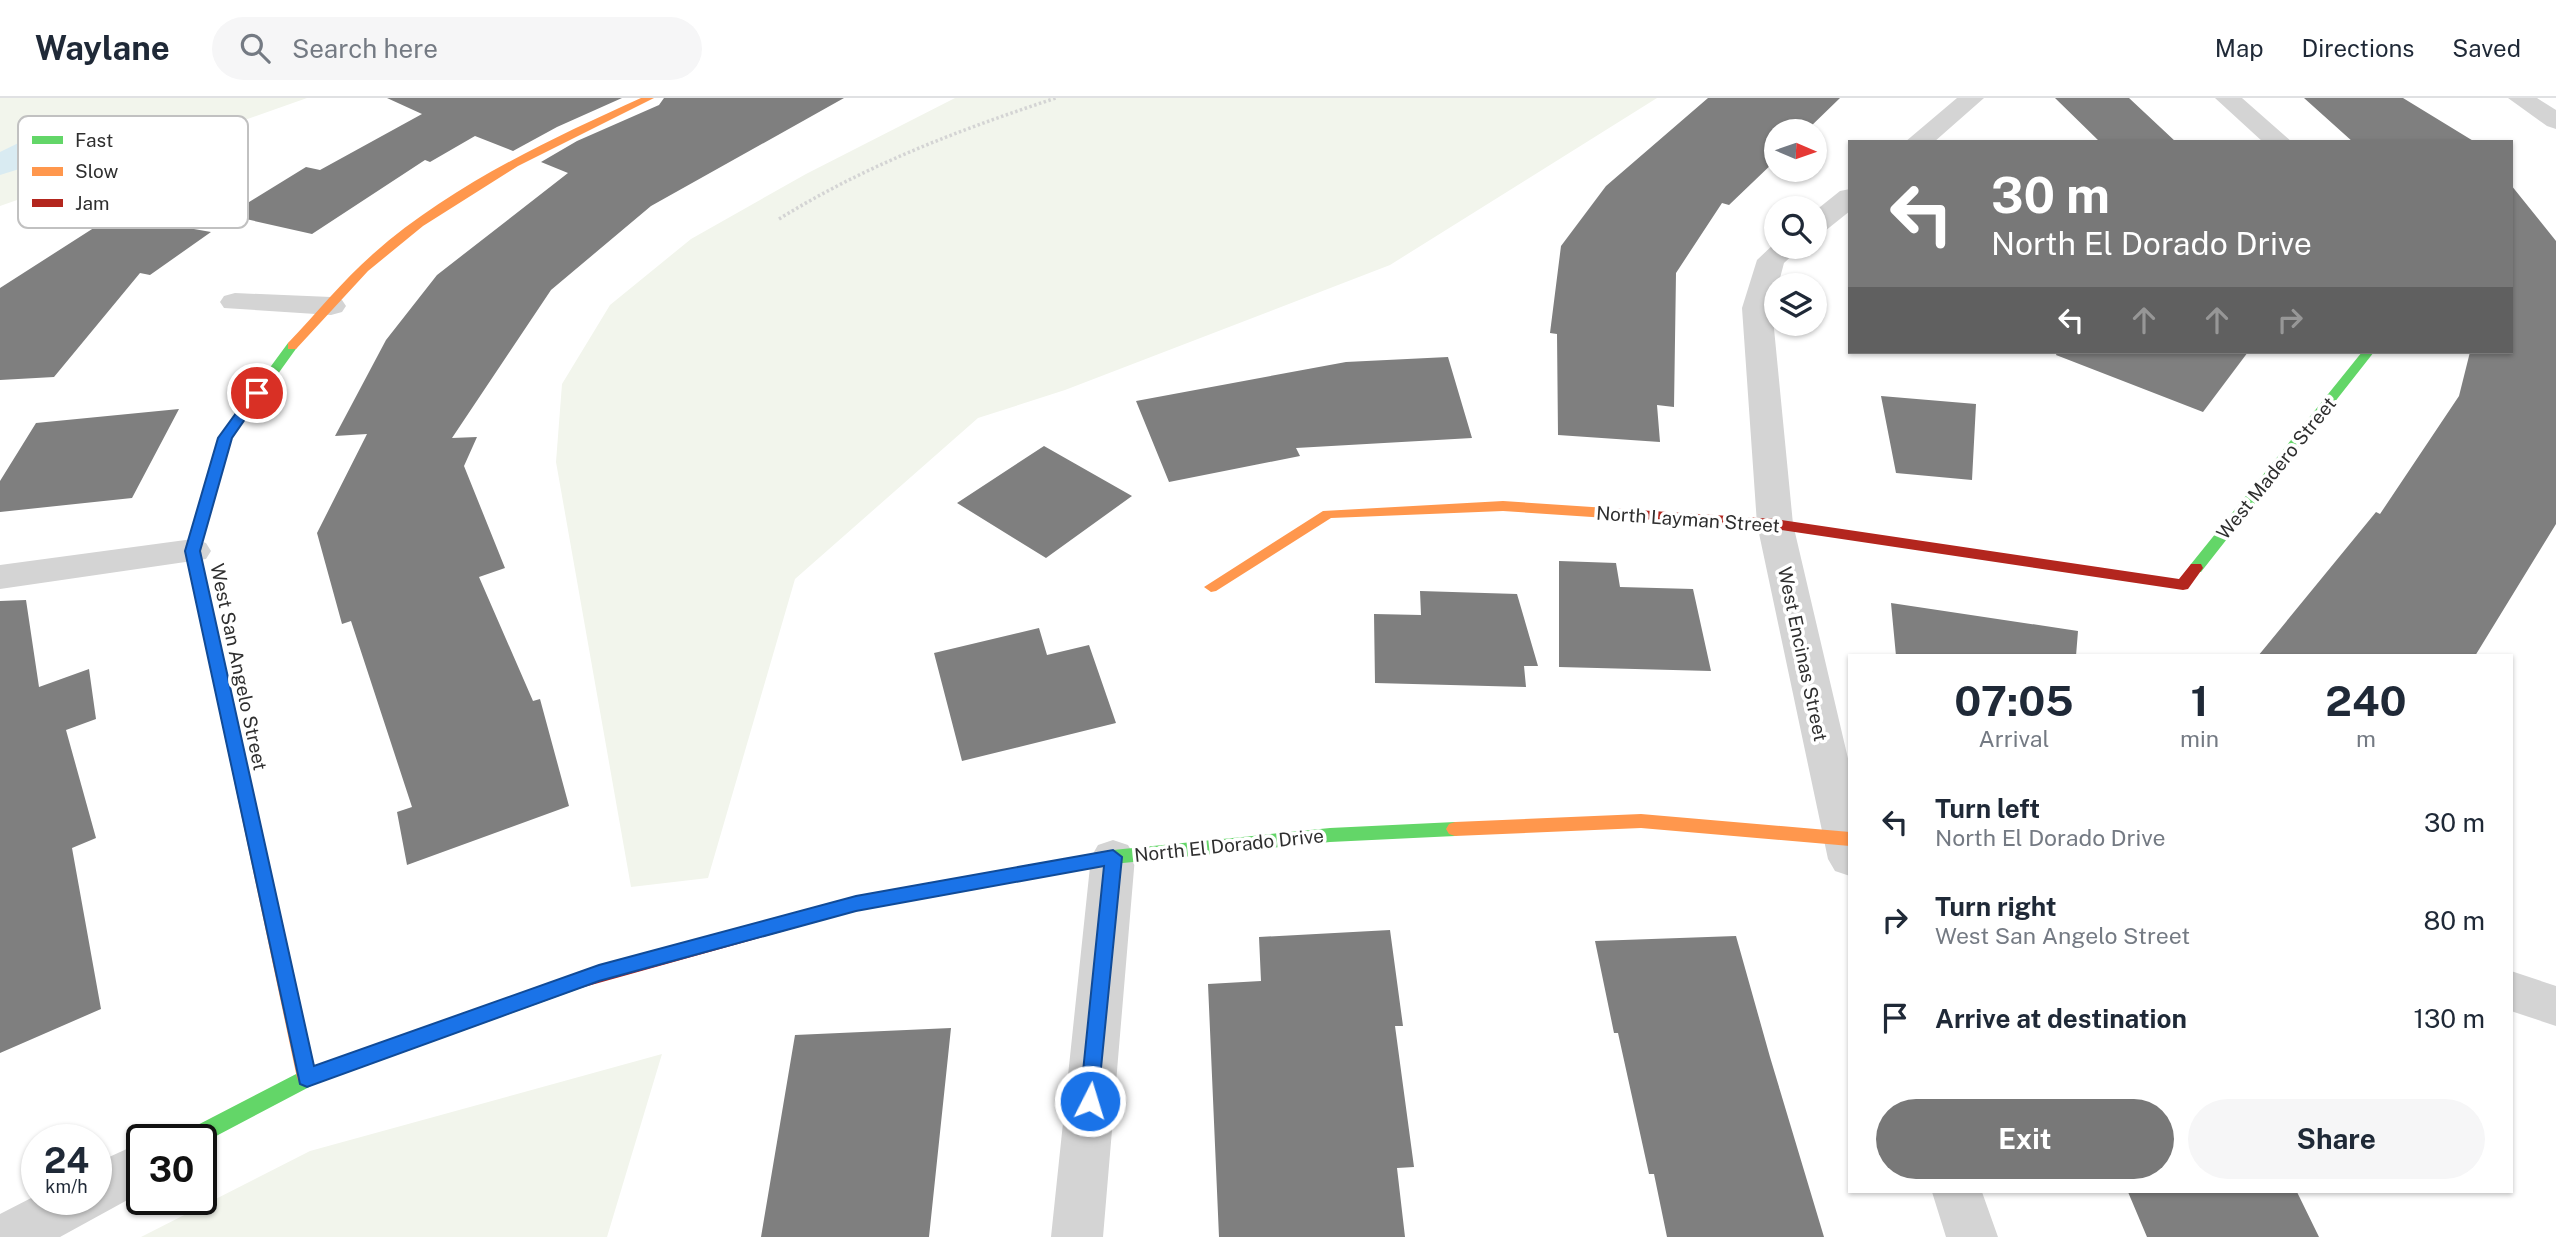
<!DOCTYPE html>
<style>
:root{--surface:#fff;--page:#f6f6f7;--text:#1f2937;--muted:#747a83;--line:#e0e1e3;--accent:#787878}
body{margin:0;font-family:"Public Sans",sans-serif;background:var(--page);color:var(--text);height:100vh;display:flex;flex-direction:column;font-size:26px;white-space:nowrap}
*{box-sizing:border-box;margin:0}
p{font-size:23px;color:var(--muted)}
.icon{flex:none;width:38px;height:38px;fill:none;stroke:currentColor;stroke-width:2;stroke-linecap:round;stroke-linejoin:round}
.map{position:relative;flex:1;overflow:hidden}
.drawer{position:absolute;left:1848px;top:556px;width:665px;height:539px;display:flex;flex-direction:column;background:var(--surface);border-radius:0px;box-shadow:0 2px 5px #0004}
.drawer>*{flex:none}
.top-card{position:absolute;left:1848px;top:42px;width:665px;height:214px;border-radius:0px;box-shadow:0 2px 5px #0004;background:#787878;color:#fff;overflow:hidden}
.needle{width:46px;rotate:92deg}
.buttons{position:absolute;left:1764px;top:21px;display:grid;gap:14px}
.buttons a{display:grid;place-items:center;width:63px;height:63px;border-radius:50%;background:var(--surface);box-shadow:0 2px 5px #0004;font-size:35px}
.speed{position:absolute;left:21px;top:1026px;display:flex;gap:14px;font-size:35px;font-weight:700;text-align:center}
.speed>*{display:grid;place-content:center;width:91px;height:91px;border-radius:50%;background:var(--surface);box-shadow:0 2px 5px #0004;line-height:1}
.speed small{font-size:18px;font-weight:400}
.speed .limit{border:4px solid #111;border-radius:10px;background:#fff;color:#111}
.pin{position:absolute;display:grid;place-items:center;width:60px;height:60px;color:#fff;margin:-30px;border:4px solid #fff;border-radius:50%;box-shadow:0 2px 7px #0007}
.me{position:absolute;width:77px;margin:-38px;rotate:5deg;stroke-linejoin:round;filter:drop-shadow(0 0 5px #0008)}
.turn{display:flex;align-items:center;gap:24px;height:147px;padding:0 28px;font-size:32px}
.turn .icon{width:91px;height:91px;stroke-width:2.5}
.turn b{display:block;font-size:49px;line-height:60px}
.lanes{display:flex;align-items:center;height:66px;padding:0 28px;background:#0003;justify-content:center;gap:35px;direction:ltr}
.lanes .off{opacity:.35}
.eta{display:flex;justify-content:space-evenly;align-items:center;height:119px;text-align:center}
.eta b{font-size:42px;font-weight:700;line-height:49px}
.button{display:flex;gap:14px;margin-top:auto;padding:14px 28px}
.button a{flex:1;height:80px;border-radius:42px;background:var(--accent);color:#fff;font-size:28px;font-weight:700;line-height:80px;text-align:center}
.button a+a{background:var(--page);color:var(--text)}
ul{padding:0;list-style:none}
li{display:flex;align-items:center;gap:21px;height:98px;padding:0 28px}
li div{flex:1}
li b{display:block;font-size:26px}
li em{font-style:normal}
header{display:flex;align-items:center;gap:42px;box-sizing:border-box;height:98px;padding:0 35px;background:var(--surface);border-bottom:2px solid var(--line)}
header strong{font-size:33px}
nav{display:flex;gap:38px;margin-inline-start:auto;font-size:24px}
.search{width:490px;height:63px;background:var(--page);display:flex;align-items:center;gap:18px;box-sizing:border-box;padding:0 24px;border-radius:38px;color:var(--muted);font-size:26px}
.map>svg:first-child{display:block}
.green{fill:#f2f5ec}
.water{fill:#d9ebf2}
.building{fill:#7f7f7f}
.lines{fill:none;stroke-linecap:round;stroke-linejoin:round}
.path{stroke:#d4d4d4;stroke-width:3.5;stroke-dasharray:2.5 2.5;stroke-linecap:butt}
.street{fill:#d4d4d4;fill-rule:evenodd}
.fast{fill:#63d668;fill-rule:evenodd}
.slow{fill:#ff974d;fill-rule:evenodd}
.jam{fill:#b3261e;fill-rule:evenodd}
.route{fill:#1a73e8;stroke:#114b97;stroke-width:2}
.labels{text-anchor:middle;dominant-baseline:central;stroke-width:7;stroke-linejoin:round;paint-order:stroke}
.street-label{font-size:19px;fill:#2f2f2f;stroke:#fff}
.key{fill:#fff;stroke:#c1c1c1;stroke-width:2}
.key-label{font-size:19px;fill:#2f2f2f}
</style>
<header>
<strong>Waylane</strong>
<div class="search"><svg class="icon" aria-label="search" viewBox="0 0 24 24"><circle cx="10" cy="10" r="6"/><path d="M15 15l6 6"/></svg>Search here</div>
<nav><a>Map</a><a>Directions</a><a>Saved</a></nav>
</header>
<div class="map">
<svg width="2556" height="1139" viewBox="0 0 2556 1139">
<rect width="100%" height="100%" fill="#fff"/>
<path class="green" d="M 0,0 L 307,0 L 0,108 Z
M 955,0 L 1657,0 L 1390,167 L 1065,292 L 978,320 L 795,481 L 708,780 L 631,789 L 556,364 L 562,286 L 610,207 L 691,141 L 806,76 Z
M 662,956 L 607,1139 L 141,1139 L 310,1053 Z"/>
<path class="water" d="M 109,23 L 112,31 L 80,52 L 0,77 L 0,54 L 49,30 L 74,24 Z"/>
<path class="building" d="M 387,0 L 622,0 L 557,29 L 513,53 L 475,38 L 430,64 L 425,62 L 312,136 L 228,117 L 306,69 L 320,72 L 422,16 Z
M 664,0 L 844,0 L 651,108 L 551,192 L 452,340 L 477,339 L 464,368 L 505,470 L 479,479 L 533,603 L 540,601 L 569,708 L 407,767 L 397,714 L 412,709 L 351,523 L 342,526 L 317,435 L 367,336 L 335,338 L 386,242 L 437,177 L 568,75 L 541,64 L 577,43 L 659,7 Z
M 1708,0 L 1840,0 L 1806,33 L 1776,33 L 1776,62 L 1729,107 L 1722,105 L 1676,175 L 1674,309 L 1657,307 L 1660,344 L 1558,337 L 1557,236 L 1550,235 L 1561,148 L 1606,88 Z
M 2055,0 L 2129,0 L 2176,44 L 2100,44 Z
M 2304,0 L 2403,0 L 2475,44 L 2353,44 Z
M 2511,87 L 2556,143 L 2556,426 L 2475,558 L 2258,558 L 2376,414 L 2380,416 L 2459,298 L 2470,254 L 2511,254 Z
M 114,117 L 211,134 L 150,177 L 140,175 L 54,279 L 0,282 L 0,190 Z
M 2057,254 L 2248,254 L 2203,314 L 2056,257 Z
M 1448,259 L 1472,340 L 1296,350 L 1300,358 L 1169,384 L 1136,303 L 1346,264 Z
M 1881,298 L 1976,306 L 1972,382 L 1896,375 Z
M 179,311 L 132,400 L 0,414 L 0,383 L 36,325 Z
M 1044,348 L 1132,398 L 1046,460 L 957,405 Z
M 1559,463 L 1616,465 L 1620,489 L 1693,491 L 1711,573 L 1559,569 Z
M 1420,493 L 1517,496 L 1538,568 L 1524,568 L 1526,589 L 1375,585 L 1374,516 L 1421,517 Z
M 26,502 L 39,589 L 89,571 L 96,621 L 66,632 L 96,740 L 72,750 L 101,911 L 0,955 L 0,503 Z
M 1891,505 L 2078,533 L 2076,558 L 1896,558 Z
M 1039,530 L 1047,557 L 1089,547 L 1116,625 L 962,663 L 934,555 Z
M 1390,832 L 1403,928 L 1395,928 L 1414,1069 L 1397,1070 L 1405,1139 L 1219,1139 L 1208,886 L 1261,883 L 1259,839 Z
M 1736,838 L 1770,959 L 1824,1139 L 1667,1139 L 1654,1076 L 1649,1076 L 1618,935 L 1614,935 L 1595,843 Z
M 951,930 L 929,1139 L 761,1139 L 795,937 Z
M 2128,1094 L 2297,1094 L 2319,1139 L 2147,1139 Z"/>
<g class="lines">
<path class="path" d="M 779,121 C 866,67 959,32 1056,0"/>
<path class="street" d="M 1957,0 L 1984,0 L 1934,44 L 1905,44 Z
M 2215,0 L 2242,0 L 2292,44 L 2263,44 Z
M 2508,0 L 2537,0 L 2556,12 L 2556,31 L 2547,28 Z
M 1850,91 L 1850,113 L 1825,133 L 1815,135 L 1815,113 L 1840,93 Z
M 1776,144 L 1776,149 L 1801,149 L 1784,165 L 1772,210 L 1793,426 L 1850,669 L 1850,778 L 1835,773 L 1828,761 L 1757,426 L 1742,210 L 1757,162 Z
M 235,195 L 331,199 L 342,202 L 346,208 L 342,214 L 331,217 L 224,210 L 220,204 L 224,198 Z
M 193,441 L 206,445 L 211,453 L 206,461 L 0,491 L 0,467 Z
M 1113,742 L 1128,747 L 1135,759 L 1103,1139 L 1051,1139 L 1091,759 L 1098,747 Z
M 2511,873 L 2556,888 L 2556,928 L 2511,913 Z
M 142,1044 L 142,1094 L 60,1139 L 0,1139 L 0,1116 L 37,1097 L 37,1101 L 96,1101 L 96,1065 Z
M 1932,1094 L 1982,1094 L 1998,1139 L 1946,1139 Z"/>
<path class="fast" d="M 292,244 L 298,248 L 232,340 L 200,453 L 224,560 L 216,566 L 208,560 L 186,453 L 218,340 L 288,245 Z
M 2362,254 L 2374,254 L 2201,474 L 2191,474 L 2189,470 L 2191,466 Z
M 1455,724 L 1461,726 L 1464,731 L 1461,736 L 1455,738 L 1330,744 L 1113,766 L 958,794 L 952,792 L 949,787 L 952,782 L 958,780 L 1113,752 L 1330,730 Z
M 577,875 L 584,877 L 586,883 L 584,889 L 313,987 L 201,1046 L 201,1041 L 181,1041 L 184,1034 L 300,974 Z"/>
<path class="slow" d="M 641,0 L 654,0 L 518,68 L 423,128 L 368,173 L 296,251 L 288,251 L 288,245 C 316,216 342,183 373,156 C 450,88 548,42 641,0 Z
M 1503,403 L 1607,410 L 1614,415 L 1607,420 L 1503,413 L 1331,420 L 1216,493 L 1211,494 L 1204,489 L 1323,413 Z
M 216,554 L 224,560 L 317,980 L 314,986 L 307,989 L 300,986 L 297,980 L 208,560 Z
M 1641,716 L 1850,734 L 1850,748 L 1641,730 L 1455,738 L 1449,736 L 1446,731 L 1449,726 L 1455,724 Z"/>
<path class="jam" d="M 1607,410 L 1775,421 L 2179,481 L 2191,466 L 2201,466 L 2203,470 L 2188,491 L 2183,492 L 1775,431 L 1602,418 L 1600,415 Z
M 958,780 L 964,782 L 967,787 L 964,792 L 958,794 L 856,813 L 577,891 L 570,889 L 568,883 L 570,877 L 577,875 L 856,799 Z"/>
</g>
<path class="route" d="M 252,293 L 263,295 L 232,340 L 200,453 L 314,968 L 599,867 L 856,798 L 1113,752 L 1122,759 L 1097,1010 L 1090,1013 L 1083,1010 L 1080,1003 L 1104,768 L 856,813 L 599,883 L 307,989 L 300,986 L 185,453 L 218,340 Z"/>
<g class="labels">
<g class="street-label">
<text transform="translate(2276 370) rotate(-51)">West Madero Street</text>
<text transform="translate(1688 421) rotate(4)">North Layman Street</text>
<text transform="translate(1803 556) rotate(78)">West Encinas Street</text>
<text transform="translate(239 569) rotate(78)">West San Angelo Street</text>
<text transform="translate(1229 747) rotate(-6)">North El Dorado Drive</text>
</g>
</g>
<rect x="18" y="18" width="230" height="112" rx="10" class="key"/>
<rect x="32" y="38" width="31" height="8" fill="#63d668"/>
<rect x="32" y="69" width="31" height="9" fill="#ff974d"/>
<rect x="32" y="101" width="31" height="8" fill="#b3261e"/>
<g class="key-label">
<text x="75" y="49">Fast</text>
<text x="75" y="80">Slow</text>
<text x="75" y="112">Jam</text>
</g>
</svg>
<div class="buttons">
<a><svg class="needle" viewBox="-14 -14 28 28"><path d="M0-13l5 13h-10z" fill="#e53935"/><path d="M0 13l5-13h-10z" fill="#747a83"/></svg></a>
<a><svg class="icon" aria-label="search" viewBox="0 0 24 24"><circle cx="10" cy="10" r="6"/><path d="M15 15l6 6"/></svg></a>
<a><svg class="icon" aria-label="layers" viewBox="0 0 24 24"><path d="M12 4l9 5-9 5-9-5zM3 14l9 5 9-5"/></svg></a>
</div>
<div class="speed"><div>24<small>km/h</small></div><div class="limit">30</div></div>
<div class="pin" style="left:257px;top:295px;background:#d93025"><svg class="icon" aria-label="arrive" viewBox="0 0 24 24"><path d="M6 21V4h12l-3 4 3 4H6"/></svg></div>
<svg class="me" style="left:1090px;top:1003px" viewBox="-20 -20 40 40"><circle r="17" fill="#1a73e8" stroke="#fff" stroke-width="3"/><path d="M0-11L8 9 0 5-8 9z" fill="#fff"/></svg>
<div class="top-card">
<div class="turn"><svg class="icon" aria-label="left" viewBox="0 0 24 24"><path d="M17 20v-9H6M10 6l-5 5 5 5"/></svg><div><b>30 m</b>North El Dorado Drive</div></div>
<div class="lanes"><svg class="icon" aria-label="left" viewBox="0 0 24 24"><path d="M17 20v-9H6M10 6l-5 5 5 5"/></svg><svg class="icon off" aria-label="ahead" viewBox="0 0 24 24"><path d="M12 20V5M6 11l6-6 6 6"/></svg><svg class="icon off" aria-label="ahead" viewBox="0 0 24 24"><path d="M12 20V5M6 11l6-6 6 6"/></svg><svg class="icon off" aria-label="right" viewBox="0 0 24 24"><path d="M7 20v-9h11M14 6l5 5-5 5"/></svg></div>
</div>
<section class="drawer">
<div class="eta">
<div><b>07:05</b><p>Arrival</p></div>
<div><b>1</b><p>min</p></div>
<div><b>240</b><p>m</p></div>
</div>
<ul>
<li><svg class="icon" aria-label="left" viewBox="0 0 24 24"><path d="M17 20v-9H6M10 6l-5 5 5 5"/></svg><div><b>Turn left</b><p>North El Dorado Drive</p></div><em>30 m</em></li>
<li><svg class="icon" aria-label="right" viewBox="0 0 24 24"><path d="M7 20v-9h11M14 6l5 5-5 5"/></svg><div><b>Turn right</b><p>West San Angelo Street</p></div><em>80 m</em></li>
<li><svg class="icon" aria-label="arrive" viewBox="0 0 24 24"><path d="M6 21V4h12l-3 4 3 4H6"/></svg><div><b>Arrive at destination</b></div><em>130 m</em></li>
</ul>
<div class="button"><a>Exit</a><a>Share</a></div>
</section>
</div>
